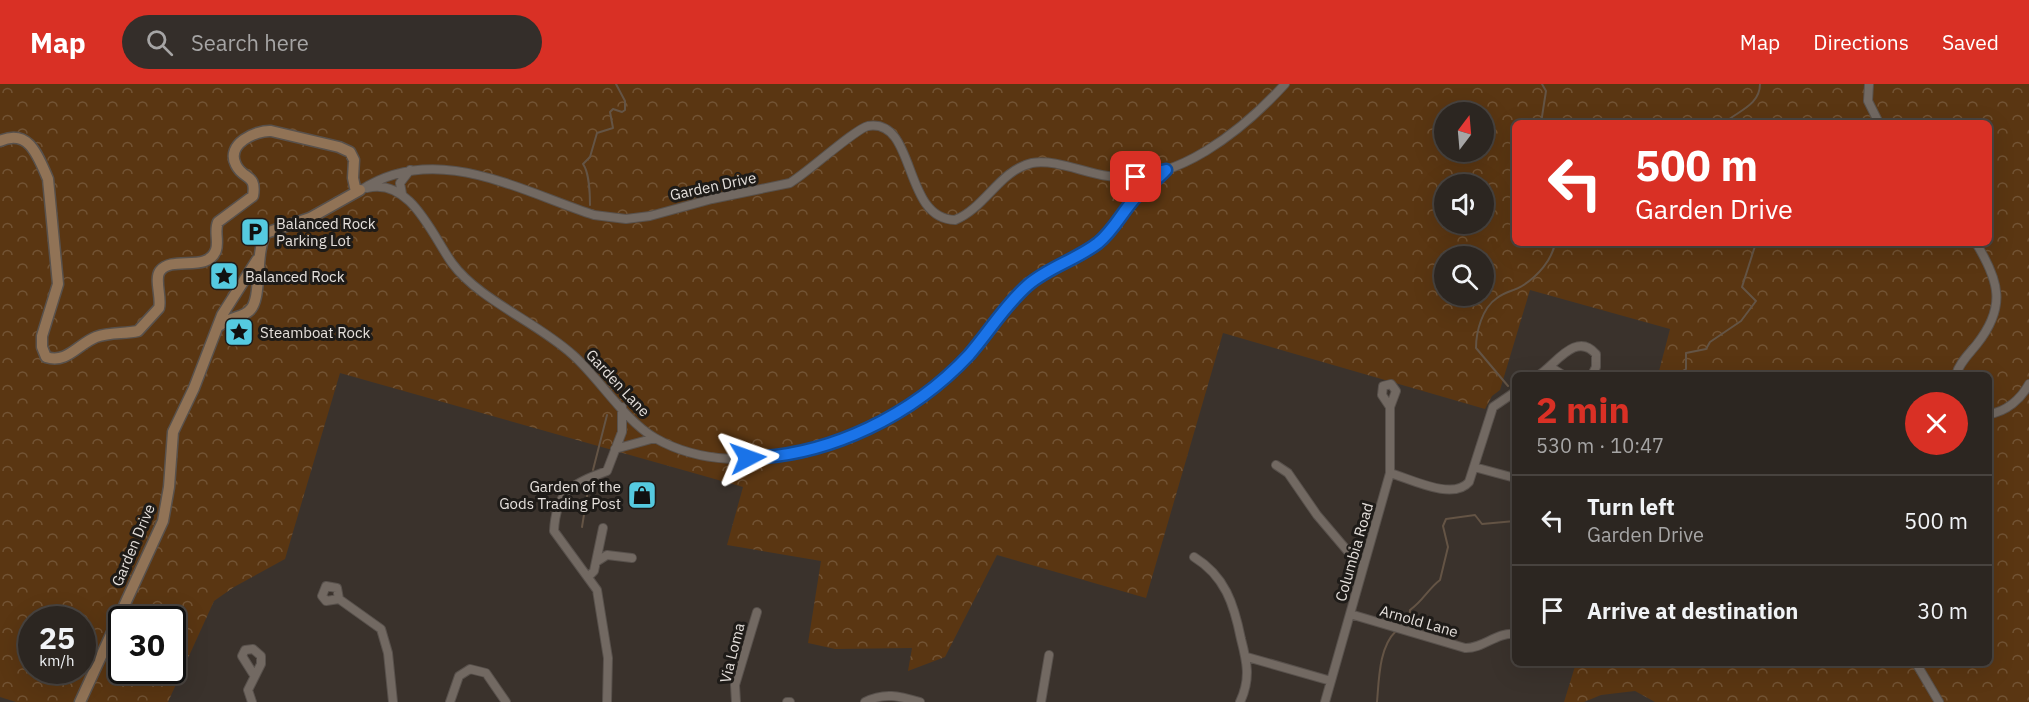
<!DOCTYPE html>
<meta charset="utf-8">
<style>
:root{--surface:#2c2621;--page:#342e2a;--text:#f1f3f6;--muted:#a6a5a5;--line:#48433f;--accent:#d93025}
body{margin:0;font-family:"IBM Plex Sans",sans-serif;background:var(--page);color:var(--text);height:100vh;display:flex;flex-direction:column;font-size:22px;white-space:nowrap}
*{box-sizing:border-box;margin:0}
p{font-size:20px;color:var(--muted)}
.icon{flex:none;width:33px;height:33px;fill:none;stroke:currentColor;stroke-width:2;stroke-linecap:round;stroke-linejoin:round}
.map{position:relative;flex:1;overflow:hidden}
.drawer{position:absolute;left:1512px;top:288px;width:480px;height:294px;display:flex;flex-direction:column;background:var(--surface);border-radius:9px;box-shadow:0 6px 24px #0002,0 0 0 2px var(--line)}
.drawer>*{flex:none}
.top-card{position:absolute;left:1512px;top:36px;width:480px;height:126px;border-radius:9px;box-shadow:0 6px 24px #0002,0 0 0 2px var(--line);background:#d93025;color:#fff;overflow:hidden}
.needle{width:39px;rotate:16deg}
.fabs{position:absolute;left:1434px;top:18px;display:grid;gap:12px}
.fabs a{display:grid;place-items:center;width:60px;height:60px;border-radius:50%;background:var(--surface);box-shadow:0 6px 24px #0002,0 0 0 2px var(--line);font-size:30px}
.speed{position:absolute;left:18px;top:522px;display:flex;gap:12px;font-size:30px;font-weight:700;text-align:center}
.speed>*{display:grid;place-content:center;width:78px;height:78px;border-radius:50%;background:var(--surface);box-shadow:0 6px 24px #0002,0 0 0 2px var(--line);line-height:1}
.speed small{font-size:15px;font-weight:400}
.speed .limit{border:3px solid #111;border-radius:9px;background:#fff;color:#111}
.pin{position:absolute;display:grid;place-items:center;width:51px;height:51px;color:#fff;margin:-26px;border-radius:12px;box-shadow:0 3px 9px #0006}
.me{position:absolute;width:66px;margin:-33px;rotate:86deg;stroke-linejoin:round;filter:drop-shadow(0 0 4px #0008)}
.turn{display:flex;align-items:center;gap:21px;height:126px;padding:0 24px;font-size:27px}
.turn .icon{width:78px;height:78px;stroke-width:2.5}
.turn b{display:block;font-size:42px;line-height:51px}
.round{display:grid;place-items:center;flex:none;width:63px;height:63px;border-radius:32px;background:var(--page)}
.overview{display:flex;align-items:center;justify-content:space-between;height:102px;padding:0 24px}
h1{font-size:36px;font-weight:700;line-height:45px;color:var(--accent)}
ul{padding:0;list-style:none}
li{display:flex;align-items:center;gap:18px;height:90px;padding:0 24px;border-top:2px solid var(--line)}
li div{flex:1}
li b{display:block;font-size:22px}
li em{font-style:normal}
header{display:flex;align-items:center;gap:36px;box-sizing:border-box;height:84px;padding:0 30px;background:var(--accent);color:#fff}
header strong{font-size:28px}
nav{display:flex;gap:33px;margin-inline-start:auto;font-size:21px}
.search{width:420px;height:54px;background:var(--page);display:flex;align-items:center;gap:15px;box-sizing:border-box;padding:0 21px;border-radius:33px;color:var(--muted);font-size:22px}
.map>svg:first-child{display:block}
.park{fill:url(#park-crowns);fill-rule:evenodd}
.lines{fill:none;stroke-linecap:round;stroke-linejoin:round}
.stream{stroke:#645445;stroke-width:2}
.street-casing{stroke:#58514c;stroke-width:10}
.secondary-casing{stroke:#58514c;stroke-width:13}
.street{stroke:#726962;stroke-width:8}
.secondary{stroke:#917356;stroke-width:10}
.route-casing{stroke:#114b97;stroke-width:15}
.route{stroke:#1a73e8;stroke-width:10}
.labels{text-anchor:middle;dominant-baseline:central;stroke-width:6;stroke-linejoin:round;paint-order:stroke}
.street-label{font-size:15px;fill:#e5e0dc;stroke:#1e1b18}
.poi-label{font-size:15px;fill:#e5e0dc;stroke:#1e1b18;text-anchor:start}
</style>
<header>
<strong>Map</strong>
<div class="search"><svg class="icon" aria-label="search" viewBox="0 0 24 24"><circle cx="10" cy="10" r="6"/><path d="M15 15l6 6"/></svg>Search here</div>
<nav><a>Map</a><a>Directions</a><a>Saved</a></nav>
</header>
<div class="map">
<svg width="2029" height="618" viewBox="0 0 2029 618">
<defs>
<pattern id="park-crowns" width="20" height="18" patternUnits="userSpaceOnUse" patternTransform="scale(1.5)"><rect width="20" height="18" fill="#5a3612"/><path d="M2 6a3 3 0 1 1 6 0M12 15a3 3 0 1 1 6 0" fill="none" stroke="#725334"/></pattern>
</defs>
<rect width="100%" height="100%" fill="#3a322c"/>
<path class="park" d="M 0,0 L 2029,0 L 2029,618 L 1655,618 L 1635,607 L 1601,611 L 1584,618 L 1564,618 L 1576,579 L 1989,579 L 1989,291 L 1658,291 L 1670,245 L 1530,206 L 1500,306 L 1492,312 L 1485,325 L 1223,249 L 1146,514 L 997,471 L 945,573 L 908,587 L 912,564 L 835,565 L 808,559 L 821,477 L 727,461 L 743,403 L 340,289 L 285,475 L 234,503 L 214,517 L 168,618 L 16,618 L 0,613 ZM 1444,28 L 1484,28 L 1484,68 L 1444,68 ZM 1515,39 L 1989,39 L 1989,159 L 1515,159 ZM 1444,100 L 1484,100 L 1484,140 L 1444,140 ZM 1444,172 L 1484,172 L 1484,212 L 1444,212 ZM 32,536 L 82,536 L 82,586 L 32,586 ZM 122,536 L 172,536 L 172,586 L 122,586 Z"/>
<g class="lines">
<path class="stream" d="M 1541,39 L 1546,7 L 1542,0
M 1724,39 C 1738,27 1760,21 1760,0
M 590,121 C 590,111 589,88 583,80 L 590,73 L 597,49 L 613,44 L 610,28 L 613,25 L 622,28 L 625,26 L 625,17 L 616,0
M 1676,291 L 1686,285 L 1686,269 L 1706,265 L 1710,258 L 1741,237 L 1756,217 L 1742,203 L 1756,159
M 1508,302 L 1476,264 C 1476,248 1482,224 1497,214 C 1504,208 1514,207 1522,202 C 1538,192 1552,176 1555,159
M 593,386 L 607,331
M 582,443 L 589,400
M 1401,542 L 1409,534 L 1410,526 C 1423,517 1428,505 1440,496 L 1448,463 L 1443,442 L 1446,435 L 1475,431 L 1482,440 L 1515,437
M 1377,618 C 1379,595 1379,563 1396,547"/>
<g class="street-casing">
<path id="street" d="M 1869,0 L 1868,17 L 1879,39
M 1126,94 L 1133,102 L 1136,113
M 367,104 C 410,93 432,151 452,179 C 479,216 537,238 573,271 C 600,295 624,336 655,354 C 744,405 876,356 947,293 C 977,266 997,229 1027,201 C 1048,183 1075,176 1097,159 C 1113,147 1122,127 1136,113 C 1146,104 1157,96 1166,85
M 361,106 C 436,57 520,107 594,131 L 626,135 L 650,132 L 712,115 L 790,99 C 807,89 855,45 868,42 C 917,34 902,135 955,136 C 985,124 1000,86 1032,79 C 1056,75 1084,89 1108,92 C 1175,102 1243,46 1285,0
M 402,110 L 400,99 L 410,86
M 1550,283 L 1563,291
M 1539,291 C 1556,280 1576,247 1596,270 L 1596,283 L 1592,291
M 1956,291 C 1959,279 1969,270 1977,260 C 2006,223 2000,198 1976,159
M 1989,330 C 2006,328 2021,315 2029,300
M 615,365 L 655,354
M 1276,381 L 1288,389 L 1317,431 L 1362,484
M 1474,383 L 1515,394
M 1390,389 C 1411,395 1453,417 1469,398 L 1493,323 L 1515,308
M 1194,473 C 1225,492 1234,520 1241,555 C 1247,578 1251,595 1240,618
M 596,478 L 607,471 L 632,474
M 589,492 L 594,487 L 603,444
M 339,515 L 326,517 L 322,512 L 326,502 L 337,504 L 339,515 L 381,545 L 388,569 L 393,618
M 1350,530 L 1465,564 C 1483,565 1496,548 1515,550
M 1247,573 L 1331,597
M 1916,579 L 1939,618
M 252,618 L 248,606 L 261,580 L 261,572 L 253,565 L 245,566 L 242,572 L 254,591
M 450,618 L 459,592 L 470,585 L 486,589 L 506,618
M 607,618 L 608,574 L 597,506 L 554,447 C 556,407 572,400 607,387 L 622,348 L 622,323
M 736,618 L 735,601 L 757,528
M 787,618 L 790,618
M 865,618 C 884,608 899,612 920,618
M 1041,618 L 1049,571
M 1325,618 L 1390,389 L 1390,323 L 1396,307 L 1391,300 L 1383,302 L 1382,311 L 1390,323"/>
</g>
<g class="secondary-casing">
<path id="secondary" d="M 0,57 C 29,44 38,72 48,95 L 58,200 L 42,252 L 42,263 L 46,273 C 67,280 78,260 96,253 C 110,248 124,250 138,247 L 159,224 C 162,214 154,195 160,187 C 172,171 208,189 216,166 C 219,157 214,147 218,138 L 253,112 C 257,89 243,96 236,81 C 225,60 256,46 271,47 L 339,63 L 350,68 L 354,76 L 353,94 L 356,108
M 219,242 C 230,233 243,233 249,227 C 263,216 254,170 266,149 L 310,134 L 360,106
M 80,618 L 163,437 L 169,403 L 173,348 L 194,304 L 222,231 L 257,176"/>
</g>
<use href="#street" class="street"/>
<use href="#secondary" class="secondary"/>
</g>
<g class="lines">
<g class="route-casing">
<path id="route" d="M 748,374 C 830,372 913,331 969,271 C 989,248 1005,221 1028,201 C 1049,183 1076,176 1098,159 C 1114,146 1122,128 1136,113 C 1145,104 1157,96 1166,86 L 1136,93"/>
</g>
<use href="#route" class="route"/>
</g>
<defs>
<g id="parking-square" transform="scale(1.5)"><rect x="-9" y="-9" width="18" height="18" rx="4" fill="#55cae0" stroke="#1e1b18"/><path d="M-3.5-5.5H1a3.5 3.5 0 0 1 0 7H-1V5.5H-3.5ZM-1-3.4V-.6H.8a1.4 1.4 0 0 0 0-2.8Z" fill="#111"/></g>
<g id="sight-square" transform="scale(1.5)"><rect x="-9" y="-9" width="18" height="18" rx="4" fill="#55cae0" stroke="#1e1b18"/><path d="M0-6L1.8-2.2L6-1.7L2.9 1.2L3.7 5.4L0 3.3L-3.7 5.4L-2.9 1.2L-6-1.7L-1.8-2.2Z" fill="#111"/></g>
<g id="shop-square" transform="scale(1.5)"><rect x="-9" y="-9" width="18" height="18" rx="4" fill="#55cae0" stroke="#1e1b18"/><path d="M-5-2.5h2.3a2.7 3.5 0 0 1 5.4 0H5L5.5 6h-11ZM-1.5-2.5h3a1.5 2.3 0 0 0-3 0Z" fill="#111"/></g>
</defs>
<g fill-rule="evenodd">
<use href="#parking-square" x="255" y="148"/>
<use href="#sight-square" x="224" y="192"/>
<use href="#sight-square" x="239" y="248"/>
<use href="#shop-square" x="642" y="411"/>
</g>
<g class="labels">
<g class="street-label">
<text transform="translate(713 102) rotate(-12)">Garden Drive</text>
<text transform="translate(618 299) rotate(47)">Garden Lane</text>
<text transform="translate(133 461) rotate(-67)">Garden Drive</text>
<text transform="translate(1354 468) rotate(-74)">Columbia Road</text>
<text transform="translate(1419 537) rotate(16)">Arnold Lane</text>
<text transform="translate(732 569) rotate(-76)">Via Loma</text>
</g>
<g class="poi-label">
<text x="276" y="139">Balanced Rock<tspan x="276" dy="17">Parking Lot</tspan></text>
<text x="245" y="192">Balanced Rock</text>
<text x="260" y="248">Steamboat Rock</text>
<text x="621" y="402" text-anchor="end">Garden of the<tspan x="621" dy="17">Gods Trading Post</tspan></text>
</g>
</g>
</svg>
<div class="fabs">
<a><svg class="needle" viewBox="-14 -14 28 28"><path d="M0-13l5 13h-10z" fill="#e53935"/><path d="M0 13l5-13h-10z" fill="#a6a5a5"/></svg></a>
<a><svg class="icon" aria-label="sound" viewBox="0 0 24 24"><path d="M4 9h4l5-4v14l-5-4H4zM17 9q2 3 0 6"/></svg></a>
<a><svg class="icon" aria-label="search" viewBox="0 0 24 24"><circle cx="10" cy="10" r="6"/><path d="M15 15l6 6"/></svg></a>
</div>
<div class="speed"><div>25<small>km/h</small></div><div class="limit">30</div></div>
<div class="pin" style="left:1136px;top:93px;background:#d93025"><svg class="icon" aria-label="arrive" viewBox="0 0 24 24"><path d="M6 21V4h12l-3 4 3 4H6"/></svg></div>
<svg class="me" style="left:748px;top:374px" viewBox="-20 -20 40 40"><path d="M0-17L14 15 0 8-14 15z" fill="#1a73e8" stroke="#fff" stroke-width="4"/></svg>
<div class="top-card">
<div class="turn"><svg class="icon" aria-label="left" viewBox="0 0 24 24"><path d="M17 20v-9H6M10 6l-5 5 5 5"/></svg><div><b>500 m</b>Garden Drive</div></div>
</div>
<section class="drawer">
<div class="overview"><div><h1>2 min</h1><p>530 m · 10:47</p></div><a class="round" style="background:#d93025;color:#fff"><svg class="icon" aria-label="close" viewBox="0 0 24 24"><path d="M6 6l12 12M18 6L6 18"/></svg></a></div>
<ul>
<li><svg class="icon" aria-label="left" viewBox="0 0 24 24"><path d="M17 20v-9H6M10 6l-5 5 5 5"/></svg><div><b>Turn left</b><p>Garden Drive</p></div><em>500 m</em></li>
<li><svg class="icon" aria-label="arrive" viewBox="0 0 24 24"><path d="M6 21V4h12l-3 4 3 4H6"/></svg><div><b>Arrive at destination</b></div><em>30 m</em></li>
</ul>
</section>
</div>
